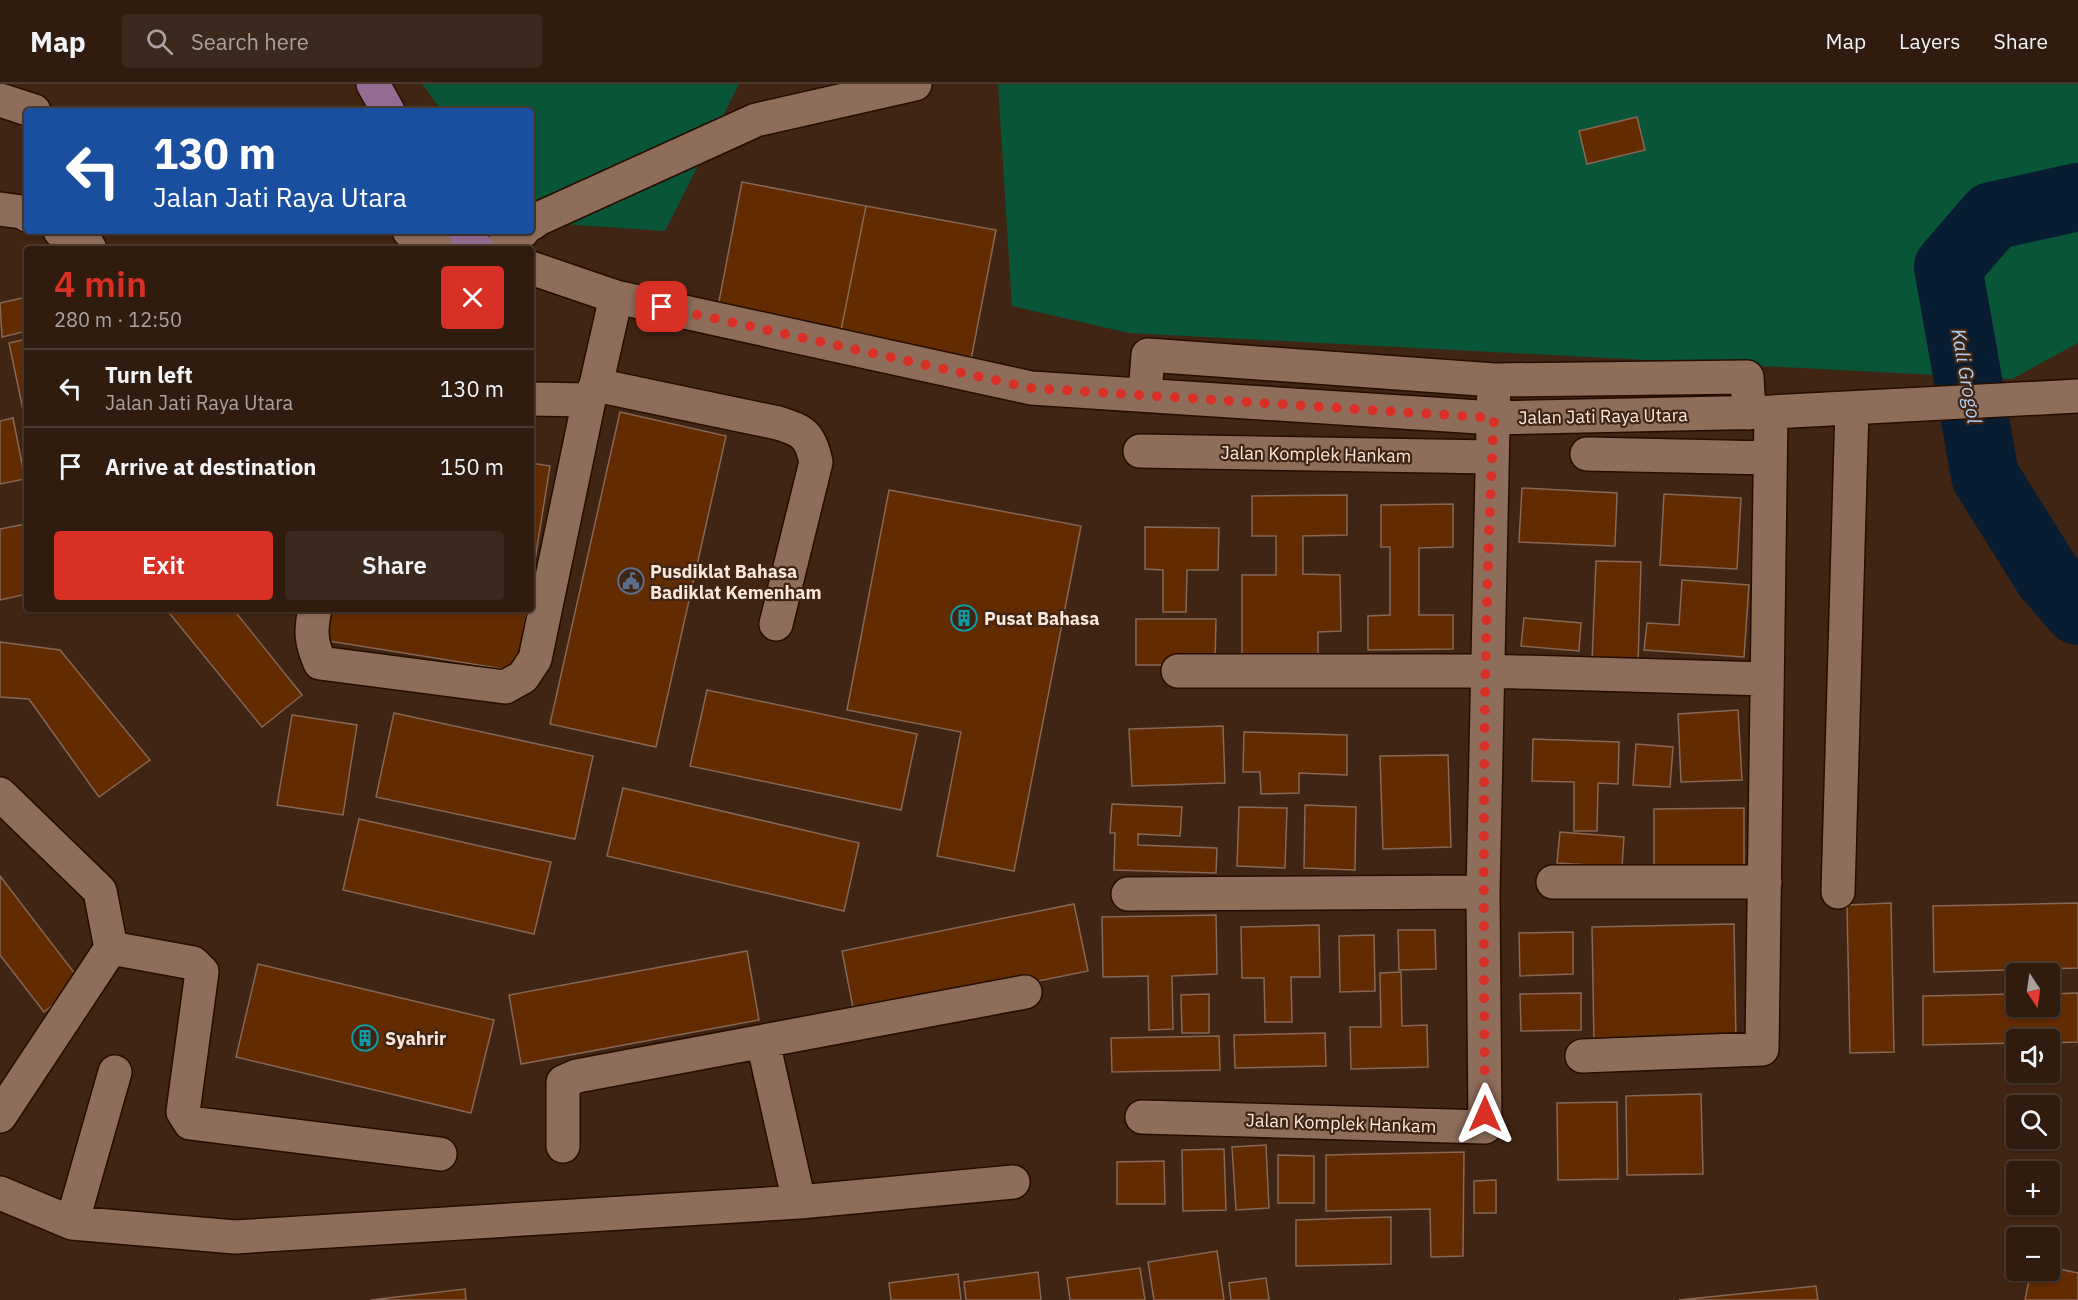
<!DOCTYPE html>
<meta charset="utf-8">
<style>
:root{--surface:#301c0f;--page:#3c291d;--text:#f1f3f6;--muted:#a8a19e;--line:#4b3a2f;--accent:#d93025}
body{margin:0;font-family:"IBM Plex Sans",sans-serif;background:var(--page);color:var(--text);height:100vh;display:flex;flex-direction:column;font-size:22px;white-space:nowrap}
*{box-sizing:border-box;margin:0}
p{font-size:20px;color:var(--muted)}
.icon{flex:none;width:33px;height:33px;fill:none;stroke:currentColor;stroke-width:2;stroke-linecap:round;stroke-linejoin:round}
.map{position:relative;flex:1;overflow:hidden}
.details{position:absolute;left:24px;top:162px;width:510px;height:366px;display:flex;flex-direction:column;background:var(--surface);border-radius:6px;box-shadow:0 2px 4px #0004,0 0 0 2px var(--line)}
.details>*{flex:none}
.banner{position:absolute;left:24px;top:24px;width:510px;height:126px;border-radius:6px;box-shadow:0 2px 4px #0004,0 0 0 2px var(--line);background:#1a4fa0;color:#fff;overflow:hidden}
.needle{width:39px;rotate:167deg}
.tools{position:absolute;left:2006px;top:879px;display:grid;gap:12px}
.tools a{display:grid;place-items:center;width:54px;height:54px;border-radius:6px;background:var(--surface);box-shadow:0 2px 4px #0004,0 0 0 2px var(--line);font-size:30px}
.pin{position:absolute;display:grid;place-items:center;width:51px;height:51px;color:#fff;margin:-26px;border-radius:12px;box-shadow:0 3px 9px #0006}
.me{position:absolute;width:66px;margin:-33px;rotate:0deg;stroke-linejoin:round;filter:drop-shadow(0 0 4px #0008)}
.turn{display:flex;align-items:center;gap:21px;height:126px;padding:0 30px;font-size:27px}
.turn .icon{width:78px;height:78px;stroke-width:2.5}
.turn b{display:block;font-size:42px;line-height:51px}
.round{display:grid;place-items:center;flex:none;width:63px;height:63px;border-radius:6px;background:var(--page)}
.head{display:flex;align-items:center;justify-content:space-between;height:102px;padding:0 30px}
h1{font-size:36px;font-weight:600;line-height:45px;color:var(--accent)}
.primary-button{display:flex;gap:12px;margin-top:auto;padding:12px 30px}
.primary-button a{flex:1;height:69px;border-radius:6px;background:var(--accent);color:#fff;font-size:24px;font-weight:600;line-height:69px;text-align:center}
.primary-button a+a{background:var(--page);color:var(--text)}
ul{padding:0;list-style:none}
li{display:flex;align-items:center;gap:18px;height:78px;padding:0 30px;border-top:2px solid var(--line)}
li div{flex:1}
li b{display:block;font-size:22px}
li em{font-style:normal}
header{display:flex;align-items:center;gap:36px;box-sizing:border-box;height:84px;padding:0 30px;background:var(--surface);border-bottom:2px solid var(--line)}
header strong{font-size:28px}
nav{display:flex;gap:33px;margin-inline-start:auto;font-size:21px}
.search{width:420px;height:54px;background:var(--page);display:flex;align-items:center;gap:15px;box-sizing:border-box;padding:0 21px;border-radius:6px;color:var(--muted);font-size:22px}
.map>svg:first-child{display:block}
.green{fill:#085538}
.lines{fill:none;stroke-linecap:round;stroke-linejoin:round}
.river{stroke:#081d31;stroke-width:68}
.building{fill:#632b00;stroke:#876755;stroke-width:1.5}
.minor-casing{stroke:#260d00;stroke-width:36}
.major-casing{stroke:#260d00;stroke-width:36}
.minor{stroke:#8e6e5b;stroke-width:33}
.major{stroke:#946c92;stroke-width:33}
.route{stroke:#d93025;stroke-width:10;stroke-dasharray:0 18}
.labels{text-anchor:middle;dominant-baseline:central;stroke-width:4.5;stroke-linejoin:round;paint-order:stroke}
.street-label{font-size:18px;fill:#fae7dd;stroke:#402514}
.poi-label{font-size:18px;font-weight:bold;fill:#fae7dd;stroke:#402514;text-anchor:start}
.water-label{font-size:20px;font-style:italic;fill:#aecff1;stroke:#402514}
</style>
<header>
<strong>Map</strong>
<div class="search"><svg class="icon" aria-label="search" viewBox="0 0 24 24"><circle cx="10" cy="10" r="6"/><path d="M15 15l6 6"/></svg>Search here</div>
<nav><a>Map</a><a>Layers</a><a>Share</a></nav>
</header>
<div class="map">
<svg width="2078" height="1216" viewBox="0 0 2078 1216">
<rect width="100%" height="100%" fill="#402514"/>
<path class="green" d="M 422,0 L 739,0 L 665,147 L 531,138 L 531,27 L 442,27 Z
M 998,0 L 2078,0 L 2078,259 L 2012,295 L 1129,249 L 1012,222 Z"/>
<g class="lines">
<path class="river" d="M 2078,113 L 1992,132 L 1948,183 L 1985,392 L 2047,491 L 2078,527"/>
</g>
<path class="building" d="M 1637,33 L 1645,66 L 1587,80 L 1579,47 Z
M 742,98 L 866,122 L 839,256 L 716,233 Z
M 866,122 L 996,146 L 970,281 L 839,256 Z
M 27,213 L 27,247 L 2,253 L 0,219 Z
M 27,255 L 27,339 L 26,340 L 9,259 Z
M 620,328 L 726,352 L 656,663 L 550,640 Z
M 13,334 L 25,395 L 0,400 L 0,337 Z
M 531,379 L 550,382 L 531,501 Z
M 1522,404 L 1617,409 L 1615,462 L 1519,458 Z
M 889,406 L 1081,442 L 1014,787 L 937,772 L 961,648 L 847,626 Z
M 1664,410 L 1741,414 L 1737,485 L 1660,481 Z
M 1347,411 L 1347,451 L 1303,452 L 1303,490 L 1340,491 L 1341,547 L 1318,548 L 1318,570 L 1242,571 L 1242,491 L 1276,491 L 1276,452 L 1252,452 L 1252,412 Z
M 1453,420 L 1453,463 L 1419,464 L 1419,531 L 1453,531 L 1453,565 L 1368,566 L 1368,532 L 1390,531 L 1390,463 L 1381,463 L 1381,421 Z
M 26,440 L 27,510 L 0,516 L 0,445 Z
M 1145,443 L 1219,444 L 1218,486 L 1187,486 L 1186,528 L 1163,528 L 1163,486 L 1145,485 Z
M 1596,477 L 1641,478 L 1638,579 L 1592,577 Z
M 1682,496 L 1749,501 L 1744,573 L 1644,566 L 1647,539 L 1679,541 Z
M 166,525 L 233,525 L 302,611 L 262,643 Z
M 328,525 L 527,525 L 517,587 L 322,556 Z
M 1524,534 L 1581,539 L 1579,567 L 1521,562 Z
M 1136,535 L 1216,535 L 1215,581 L 1136,581 Z
M 0,558 L 60,566 L 150,676 L 99,713 L 29,615 L 0,613 Z
M 707,606 L 917,650 L 901,726 L 690,682 Z
M 1738,626 L 1742,696 L 1681,698 L 1678,630 Z
M 394,629 L 593,672 L 575,755 L 376,713 Z
M 292,631 L 357,641 L 343,731 L 277,721 Z
M 1223,642 L 1225,699 L 1132,702 L 1129,645 Z
M 1244,648 L 1347,651 L 1347,691 L 1299,689 L 1299,709 L 1261,710 L 1260,688 L 1243,688 Z
M 1533,655 L 1619,658 L 1618,700 L 1598,699 L 1597,747 L 1574,747 L 1574,698 L 1532,697 Z
M 1636,660 L 1673,663 L 1670,703 L 1633,701 Z
M 1448,671 L 1451,763 L 1383,765 L 1380,672 Z
M 623,704 L 859,759 L 844,827 L 607,772 Z
M 1112,720 L 1182,723 L 1180,752 L 1138,750 L 1138,761 L 1217,764 L 1216,789 L 1114,786 L 1115,749 L 1110,749 Z
M 1305,721 L 1356,723 L 1355,786 L 1304,784 Z
M 1239,723 L 1287,724 L 1285,784 L 1237,782 Z
M 1744,724 L 1744,781 L 1654,782 L 1654,725 Z
M 359,735 L 551,778 L 534,850 L 343,806 Z
M 1560,748 L 1624,753 L 1622,783 L 1557,779 Z
M 0,792 L 82,899 L 44,928 L 0,871 Z
M 1891,819 L 1894,968 L 1850,969 L 1847,821 Z
M 2078,819 L 2078,884 L 1934,888 L 1933,822 Z
M 1074,820 L 1088,887 L 855,934 L 842,867 Z
M 1216,831 L 1217,890 L 1172,892 L 1173,945 L 1149,946 L 1148,892 L 1103,893 L 1102,833 Z
M 1734,840 L 1736,957 L 1594,960 L 1592,843 Z
M 1319,841 L 1320,893 L 1291,893 L 1292,938 L 1265,938 L 1264,894 L 1242,894 L 1241,843 Z
M 1398,846 L 1435,846 L 1436,885 L 1399,886 Z
M 1573,848 L 1573,890 L 1520,892 L 1519,849 Z
M 1374,851 L 1375,907 L 1340,908 L 1339,852 Z
M 747,867 L 759,936 L 521,980 L 509,911 Z
M 258,880 L 494,936 L 471,1029 L 236,973 Z
M 1401,888 L 1402,942 L 1427,941 L 1428,983 L 1351,985 L 1350,943 L 1381,943 L 1380,889 Z
M 1581,909 L 1581,946 L 1521,947 L 1520,910 Z
M 2078,909 L 2078,958 L 2049,959 L 2049,956 L 2016,956 L 2016,959 L 1923,961 L 1923,912 L 2016,910 L 2016,922 L 2049,922 L 2049,910 Z
M 1209,910 L 1209,949 L 1182,949 L 1181,911 Z
M 1325,949 L 1326,982 L 1235,984 L 1234,951 Z
M 1219,952 L 1220,986 L 1112,988 L 1111,954 Z
M 1701,1010 L 1703,1090 L 1627,1091 L 1626,1012 Z
M 1617,1018 L 1618,1095 L 1558,1096 L 1557,1019 Z
M 1266,1061 L 1269,1124 L 1236,1126 L 1232,1063 Z
M 1224,1065 L 1226,1126 L 1183,1127 L 1182,1066 Z
M 1464,1068 L 1463,1172 L 1431,1173 L 1430,1125 L 1326,1127 L 1326,1071 Z
M 1278,1071 L 1314,1072 L 1314,1119 L 1278,1119 Z
M 1164,1077 L 1165,1120 L 1117,1120 L 1117,1078 Z
M 1496,1096 L 1496,1129 L 1474,1129 L 1474,1097 Z
M 1391,1133 L 1391,1180 L 1296,1182 L 1296,1136 Z
M 1217,1167 L 1224,1216 L 1154,1216 L 1148,1178 Z
M 2049,1183 L 2078,1189 L 2078,1216 L 2025,1216 L 2031,1186 L 2049,1186 Z
M 1140,1184 L 1145,1216 L 1070,1216 L 1067,1194 Z
M 1038,1188 L 1041,1216 L 966,1216 L 964,1198 Z
M 958,1190 L 961,1216 L 891,1216 L 889,1199 Z
M 1266,1194 L 1269,1216 L 1231,1216 L 1229,1199 Z
M 1816,1202 L 1818,1216 L 1679,1216 Z
M 465,1205 L 466,1216 L 371,1216 Z"/>
<g class="lines">
<g class="minor-casing">
<path id="minor" d="M 0,16 L 34,27
M 0,125 L 22,128 L 27,131
M 531,140 L 538,135 L 756,36 L 915,0
M 60,147 L 87,160 L 90,165
M 409,147 L 475,165
M 500,165 L 523,147
M 531,184 L 616,213 L 1031,304 L 1494,334 L 1771,328 L 2078,312
M 596,301 L 778,339 C 804,347 810,351 816,378 L 776,540
M 1145,311 L 1148,271 L 1494,296 L 1747,293 L 1749,329
M 531,315 L 589,316
M 1140,367 L 1492,373
M 1587,370 L 1770,374
M 315,525 C 310,548 311,558 320,579 L 505,603 L 523,593 L 535,575 L 589,316 L 596,301 L 616,213
M 1178,587 L 1486,587 L 1766,595
M 0,710 L 100,807 L 111,864 L 0,1032
M 1553,798 L 1765,798
M 1838,808 L 1852,324
M 1128,810 L 1483,808
M 111,864 L 193,879 L 202,888 L 183,1028 L 190,1039 L 440,1070
M 763,958 L 799,1118
M 1582,972 L 1762,965 L 1771,328
M 1142,1033 L 1485,1043 L 1483,808 L 1494,296
M 563,1062 L 563,998 L 577,992 L 1025,908
M 0,1109 L 72,1139 L 235,1153 L 799,1118 L 1013,1098
M 72,1139 L 115,988"/>
</g>
<g class="major-casing">
<path id="major" d="M 373,0 L 388,27
M 464,147 L 477,165"/>
</g>
<use href="#minor" class="minor"/>
<use href="#major" class="major"/>
</g>
<g class="lines">
<path class="route" d="M 662,223 L 1031,304 L 1494,334 C 1482,566 1483,799 1485,1030"/>
</g>
<defs>
<g id="civic-ring" transform="scale(1.35)"><circle r="9.5" fill="#402514" stroke="#5c6f8a" stroke-width="1.5"/><path d="M-.6-6.5H3V-4.5H.6V-3L4-1V1h2V6H-6V1h2V-1L-.6-3ZM-1.2 2.5V6h2.4V2.5Z" fill="#5c6f8a"/></g>
<g id="building-ring" transform="scale(1.35)"><circle r="9.5" fill="#402514" stroke="#0f9aa8" stroke-width="1.5"/><path d="M-4-6H4V6H1V3H-1V6H-4ZM-2.5-4.3h1.7v1.8h-1.7ZM.8-4.3h1.7v1.8H.8ZM-2.5-1h1.7V.8h-1.7ZM.8-1h1.7V.8H.8Z" fill="#0f9aa8"/></g>
</defs>
<g fill-rule="evenodd">
<use href="#civic-ring" x="631" y="497"/>
<use href="#building-ring" x="964" y="534"/>
<use href="#building-ring" x="365" y="954"/>
</g>
<g class="labels">
<g class="street-label">
<text transform="translate(1603 332) rotate(-1)">Jalan Jati Raya Utara</text>
<text transform="translate(1316 370) rotate(1)">Jalan Komplek Hankam</text>
<text transform="translate(1341 1039) rotate(2)">Jalan Komplek Hankam</text>
</g>
<g class="poi-label">
<text x="650" y="487">Pusdiklat Bahasa<tspan x="650" dy="21">Badiklat Kemenham</tspan></text>
<text x="984" y="534">Pusat Bahasa</text>
<text x="385" y="954">Syahrir</text>
</g>
<g class="water-label">
<text transform="translate(1967 292) rotate(80)">Kali Grogol</text>
</g>
</g>
</svg>
<div class="tools">
<a><svg class="needle" viewBox="-14 -14 28 28"><path d="M0-13l5 13h-10z" fill="#e53935"/><path d="M0 13l5-13h-10z" fill="#a8a19e"/></svg></a>
<a><svg class="icon" aria-label="sound" viewBox="0 0 24 24"><path d="M4 9h4l5-4v14l-5-4H4zM17 9q2 3 0 6"/></svg></a>
<a><svg class="icon" aria-label="search" viewBox="0 0 24 24"><circle cx="10" cy="10" r="6"/><path d="M15 15l6 6"/></svg></a>
<a>+</a>
<a>−</a>
</div>
<div class="pin" style="left:662px;top:223px;background:#d93025"><svg class="icon" aria-label="arrive" viewBox="0 0 24 24"><path d="M6 21V4h12l-3 4 3 4H6"/></svg></div>
<svg class="me" style="left:1485px;top:1030px" viewBox="-20 -20 40 40"><path d="M0-17L14 15 0 8-14 15z" fill="#d93025" stroke="#fff" stroke-width="4"/></svg>
<div class="banner">
<div class="turn"><svg class="icon" aria-label="left" viewBox="0 0 24 24"><path d="M17 20v-9H6M10 6l-5 5 5 5"/></svg><div><b>130 m</b>Jalan Jati Raya Utara</div></div>
</div>
<section class="details">
<div class="head"><div><h1>4 min</h1><p>280 m · 12:50</p></div><a class="round" style="background:#d93025;color:#fff"><svg class="icon" aria-label="close" viewBox="0 0 24 24"><path d="M6 6l12 12M18 6L6 18"/></svg></a></div>
<ul>
<li><svg class="icon" aria-label="left" viewBox="0 0 24 24"><path d="M17 20v-9H6M10 6l-5 5 5 5"/></svg><div><b>Turn left</b><p>Jalan Jati Raya Utara</p></div><em>130 m</em></li>
<li><svg class="icon" aria-label="arrive" viewBox="0 0 24 24"><path d="M6 21V4h12l-3 4 3 4H6"/></svg><div><b>Arrive at destination</b></div><em>150 m</em></li>
</ul>
<div class="primary-button"><a>Exit</a><a>Share</a></div>
</section>
</div>
